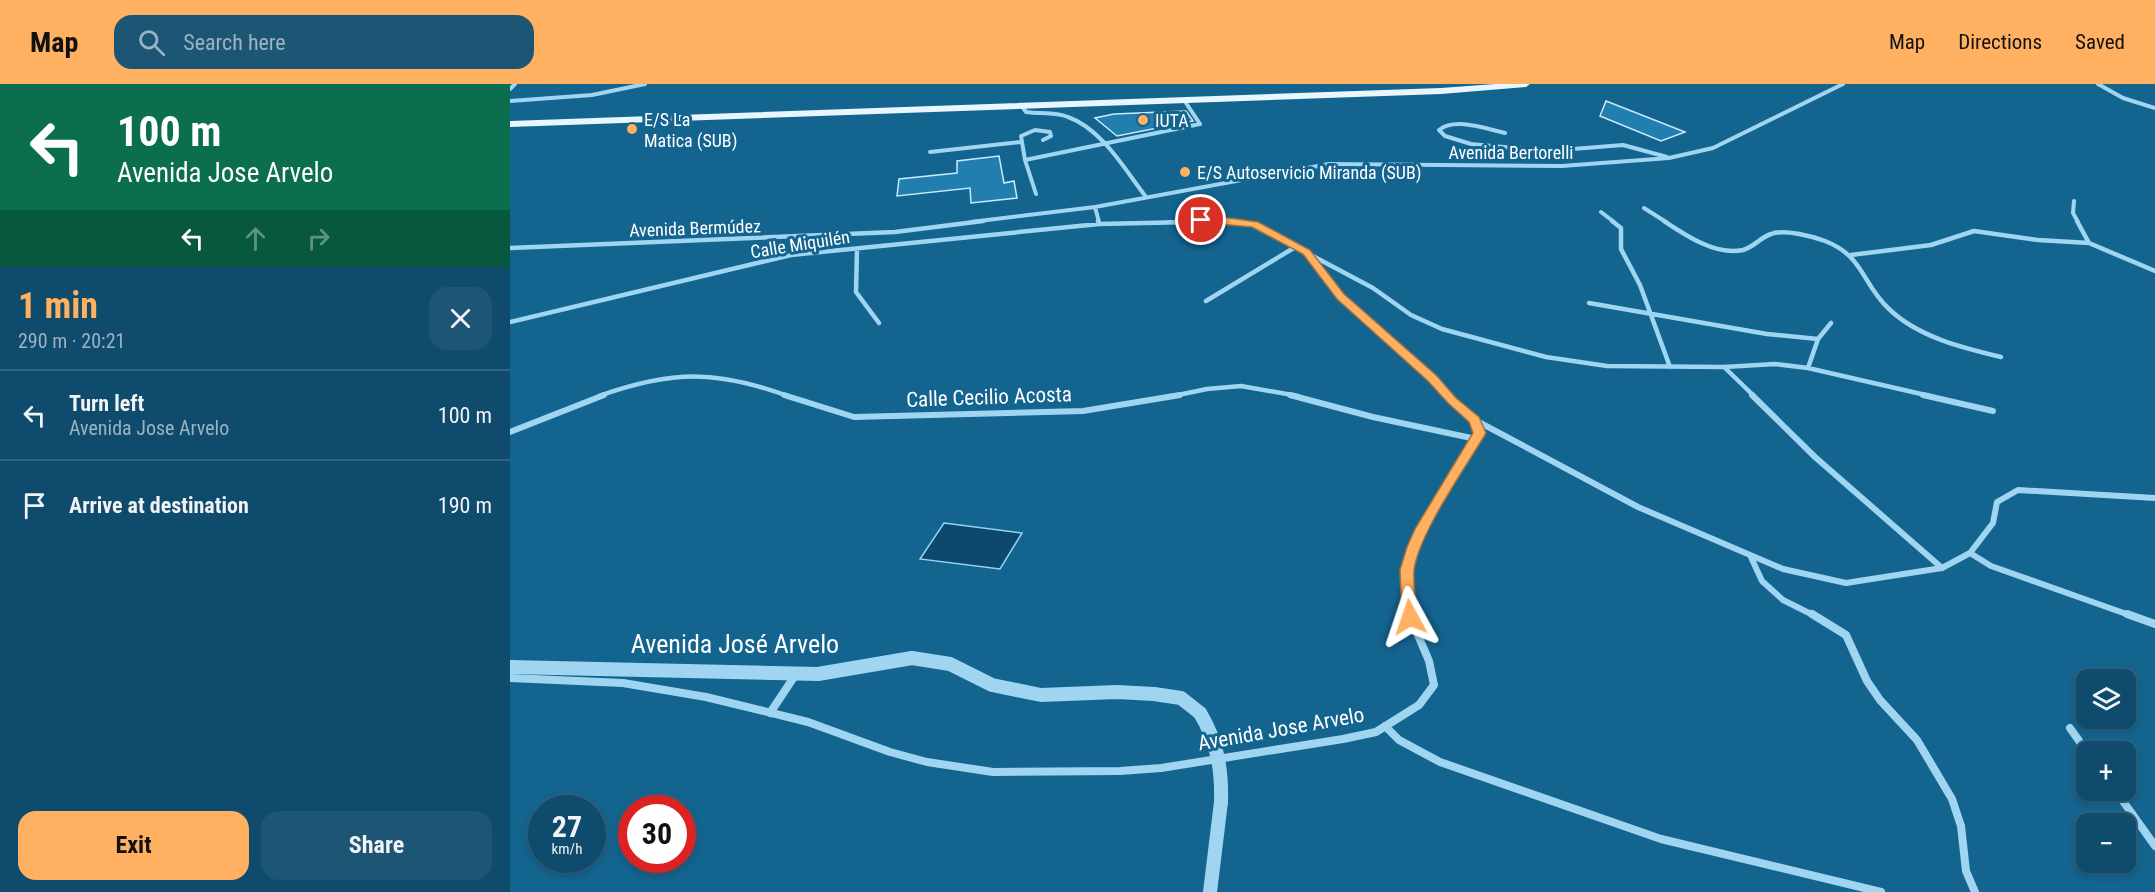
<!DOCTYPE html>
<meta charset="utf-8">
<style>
:root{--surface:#0f4b6c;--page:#1d5574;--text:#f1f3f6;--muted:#9bb3c2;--line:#2f637f;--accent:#ffb060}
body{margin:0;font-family:"Roboto Condensed",sans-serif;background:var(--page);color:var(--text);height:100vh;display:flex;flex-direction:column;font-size:22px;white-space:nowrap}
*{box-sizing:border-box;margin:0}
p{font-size:20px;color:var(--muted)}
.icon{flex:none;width:33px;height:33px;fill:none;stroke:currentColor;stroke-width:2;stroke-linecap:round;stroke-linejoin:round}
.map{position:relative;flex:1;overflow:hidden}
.side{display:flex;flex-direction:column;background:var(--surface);width:510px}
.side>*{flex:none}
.top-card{background:#0b6e4f;color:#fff;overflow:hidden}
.controls{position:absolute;left:1566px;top:585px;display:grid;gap:12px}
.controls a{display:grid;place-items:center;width:60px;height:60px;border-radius:12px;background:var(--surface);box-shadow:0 3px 9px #0003,0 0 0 2px var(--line);font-size:30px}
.speed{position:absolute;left:18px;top:711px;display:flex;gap:12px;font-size:30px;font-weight:700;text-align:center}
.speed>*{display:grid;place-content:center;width:78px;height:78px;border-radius:50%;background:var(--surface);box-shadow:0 3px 9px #0003,0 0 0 2px var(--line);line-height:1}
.speed small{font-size:15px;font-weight:400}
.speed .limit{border:9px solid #d22;background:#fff;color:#111}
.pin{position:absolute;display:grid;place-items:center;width:51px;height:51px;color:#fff;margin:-26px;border:3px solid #fff;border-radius:50%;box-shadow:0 2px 6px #0007}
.me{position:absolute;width:66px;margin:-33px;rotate:355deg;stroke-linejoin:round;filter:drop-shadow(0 0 4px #0008)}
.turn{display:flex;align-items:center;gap:21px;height:126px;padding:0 18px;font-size:27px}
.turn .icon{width:78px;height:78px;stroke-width:2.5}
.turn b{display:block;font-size:42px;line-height:51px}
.lanes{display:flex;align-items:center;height:57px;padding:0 18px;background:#0003;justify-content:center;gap:30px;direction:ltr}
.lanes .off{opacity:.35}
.round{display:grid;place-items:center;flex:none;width:63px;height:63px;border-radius:18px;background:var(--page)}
.head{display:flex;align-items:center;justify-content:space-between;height:102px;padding:0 18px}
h1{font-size:36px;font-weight:700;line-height:45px;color:var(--accent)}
.primary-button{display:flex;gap:12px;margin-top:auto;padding:12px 18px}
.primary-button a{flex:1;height:69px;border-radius:18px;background:var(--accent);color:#111;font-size:24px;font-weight:700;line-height:69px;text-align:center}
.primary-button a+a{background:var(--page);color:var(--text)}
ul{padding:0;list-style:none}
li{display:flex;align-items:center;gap:18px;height:90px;padding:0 18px;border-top:2px solid var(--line)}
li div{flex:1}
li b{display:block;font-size:22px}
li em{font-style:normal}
header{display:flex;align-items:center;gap:36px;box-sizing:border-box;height:84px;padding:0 30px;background:var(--accent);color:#111}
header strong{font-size:28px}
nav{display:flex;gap:33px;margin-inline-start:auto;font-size:21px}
.search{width:420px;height:54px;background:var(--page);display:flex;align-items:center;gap:15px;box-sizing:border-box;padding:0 21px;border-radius:18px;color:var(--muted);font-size:22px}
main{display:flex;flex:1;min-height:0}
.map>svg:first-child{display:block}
.water{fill:#0c496d;stroke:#92d4f4;stroke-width:1.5}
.building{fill:#217eaf;stroke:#c7eafc;stroke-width:1.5}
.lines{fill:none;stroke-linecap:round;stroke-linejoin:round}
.minor-far3{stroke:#a0d5f1;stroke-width:4}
.minor-far2{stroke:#a0d5f1;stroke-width:4.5}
.minor-far1{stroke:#a0d5f1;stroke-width:6}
.minor{stroke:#a0d5f1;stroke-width:8}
.tertiary{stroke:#a0d5f1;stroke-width:14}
.primary{fill:#eaf6ff;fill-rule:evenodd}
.tertiary-bridge{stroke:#a0d5f1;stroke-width:14}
.route{fill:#ffb060;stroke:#a6723e;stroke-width:1.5}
.poi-dot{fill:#ffb060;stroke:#146490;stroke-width:2}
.labels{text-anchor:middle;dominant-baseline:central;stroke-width:6;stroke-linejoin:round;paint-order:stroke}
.far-poi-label{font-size:18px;fill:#fff;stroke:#146490;text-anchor:start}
.far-street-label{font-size:18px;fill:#fff;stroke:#146490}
.street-label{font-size:21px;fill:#fff;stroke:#146490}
.near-street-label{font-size:26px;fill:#fff;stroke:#146490}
</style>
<header>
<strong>Map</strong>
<div class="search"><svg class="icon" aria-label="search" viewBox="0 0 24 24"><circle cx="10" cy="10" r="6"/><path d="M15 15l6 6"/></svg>Search here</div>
<nav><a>Map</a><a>Directions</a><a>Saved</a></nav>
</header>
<main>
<section class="side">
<div class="top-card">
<div class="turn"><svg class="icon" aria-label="left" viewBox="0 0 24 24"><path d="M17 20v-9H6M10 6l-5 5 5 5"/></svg><div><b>100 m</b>Avenida Jose Arvelo</div></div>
<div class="lanes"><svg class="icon" aria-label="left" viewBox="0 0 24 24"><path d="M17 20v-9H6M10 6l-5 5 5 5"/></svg><svg class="icon off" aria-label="ahead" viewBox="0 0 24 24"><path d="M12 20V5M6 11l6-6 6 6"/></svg><svg class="icon off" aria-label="right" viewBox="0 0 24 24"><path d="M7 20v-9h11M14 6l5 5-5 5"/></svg></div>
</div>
<div class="head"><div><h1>1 min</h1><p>290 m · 20:21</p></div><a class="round"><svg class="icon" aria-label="close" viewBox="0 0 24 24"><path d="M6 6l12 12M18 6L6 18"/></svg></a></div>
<ul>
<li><svg class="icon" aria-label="left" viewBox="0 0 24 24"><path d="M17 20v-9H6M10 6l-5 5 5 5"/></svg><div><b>Turn left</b><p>Avenida Jose Arvelo</p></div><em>100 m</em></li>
<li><svg class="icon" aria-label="arrive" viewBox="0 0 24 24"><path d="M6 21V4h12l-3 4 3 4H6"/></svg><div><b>Arrive at destination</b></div><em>190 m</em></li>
</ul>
<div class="primary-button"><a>Exit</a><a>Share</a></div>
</section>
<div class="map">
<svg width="1645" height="808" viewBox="0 0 1645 808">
<rect width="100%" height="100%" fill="#146490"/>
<path class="water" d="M 434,439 L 512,449 L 490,485 L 410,475 Z"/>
<path class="building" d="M 1096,17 L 1175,48 L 1151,57 L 1090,32 Z
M 676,27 L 683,37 L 607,52 L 585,34 L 604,30 Z
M 489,72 L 494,99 L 504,97 L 507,114 L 461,119 L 460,104 L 387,112 L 389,95 L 447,89 L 447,77 Z"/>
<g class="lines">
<path class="minor-far3" d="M 1588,0 L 1613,14 L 1645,24
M 0,5 L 5,0
M 0,17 L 82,11 L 135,0
M 511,21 L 516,28 C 530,30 545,28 558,33 C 592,45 615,86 636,113
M 995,49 C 976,45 946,33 929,46 L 935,52 L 961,60 L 1038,67 L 1113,61 L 1157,73
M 420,68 L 511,58
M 515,76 L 690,40 L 674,16
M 526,110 L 515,76 L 511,52 L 525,46 L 540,48 L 541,52 L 533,56
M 1564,117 L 1563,129 L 1568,138
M 585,123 L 589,138
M 1134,124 L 1156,138
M 1091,128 L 1104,138
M 461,138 L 585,123 L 819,80 L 1052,82 L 1159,74 L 1203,64 L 1333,0
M 658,138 L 733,138"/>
<path class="minor-far2" d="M 588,137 L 589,140
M 1102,137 L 1111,144 L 1111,165 L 1130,201 L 1160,283
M 1154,137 C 1175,151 1206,172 1233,166 C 1244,163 1251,153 1261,150 C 1275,145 1301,152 1315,157 C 1354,172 1352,200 1379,225 C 1408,253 1453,264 1491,273
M 1567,137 L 1579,159
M 0,164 L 385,148 L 473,137
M 347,165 L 346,208 L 369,239
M 304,169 L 309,153
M 799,170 L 863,204 L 901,231 L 932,245 L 1036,273 L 1097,282 L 1214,283 L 1265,280 L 1298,284 L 1420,312
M 1341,171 L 1421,161 L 1464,147 L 1528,156 L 1579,159 L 1645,187
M 696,217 L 787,162
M 1079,219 L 1257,250 L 1308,255
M 0,238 L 281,171 L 589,140 L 726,137 L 753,143 L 796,168 L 830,212 L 922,294 L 938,312
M 1214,283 L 1244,312
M 1298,284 L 1308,255 L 1321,239
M 89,312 C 162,286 206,286 278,312
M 663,312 L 697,305 L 731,302 L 788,312"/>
<path class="minor-far1" d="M 274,311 L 344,333 L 573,327 L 670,311
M 780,311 L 863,333 L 966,355
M 1242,311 L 1305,373 L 1432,484
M 1413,311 L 1483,327
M 965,336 L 1128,423 L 1273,485 L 1336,499 L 1432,484 L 1460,469 L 1483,439 L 1487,418 L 1508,406 L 1645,414
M 0,348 L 94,311
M 1460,469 L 1481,482 L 1622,532
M 1240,471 L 1252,497 L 1273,516 L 1305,532
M 899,532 L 897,486 L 912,445 L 969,349 L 964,336 L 937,311"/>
<path class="minor" d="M 1302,530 L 1336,551 L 1357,597 L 1370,616 L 1407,656 L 1442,715 L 1451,742 L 1456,787 L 1465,808
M 1617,530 L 1645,540
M 0,594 L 113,599 L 196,613 L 298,638 L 380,668 L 417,678 L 483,688 L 610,687 L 651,684 L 833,655 L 866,648 L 909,621 L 924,601 L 919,577 L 899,530
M 260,629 L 286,590
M 875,642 L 889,656 L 930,678 L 1151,755 L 1371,808
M 1560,644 L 1577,668
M 1605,706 L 1645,762"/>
<path class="tertiary" d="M 0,583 L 308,590 L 402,574 L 440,580 L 482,601 L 531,611 L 607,608 L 644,610 L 671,614 L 690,629
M 700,808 L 711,718"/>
<path class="primary" d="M 985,0 L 1020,0 L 1016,3 L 931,10 L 0,43 L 0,37 L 931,4 Z"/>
<path class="tertiary-bridge" d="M 690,629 C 707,657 712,685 711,718"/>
</g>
<path class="route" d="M 691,133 L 711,133 L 748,138 L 800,166 L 834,210 L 927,292 L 946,314 L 969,333 L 976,349 C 956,383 909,449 904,486 C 903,501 906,518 907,533 L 905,537 L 894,537 L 892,533 L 890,486 L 897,463 L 905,445 L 963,349 L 959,338 L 938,319 L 918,297 L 827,215 L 793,170 L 742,143 L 687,138 L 686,136 Z"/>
<g class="poi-dot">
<circle cx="633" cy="36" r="6"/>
<circle cx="122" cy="45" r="6"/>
<circle cx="675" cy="88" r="6"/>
</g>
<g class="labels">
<g class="far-poi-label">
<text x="134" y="35">E/S La<tspan x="134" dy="21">Matica (SUB)</tspan></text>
<text x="645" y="36">IUTA</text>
<text x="687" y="88">E/S Autoservicio Miranda (SUB)</text>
</g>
<g class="far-street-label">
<text x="1001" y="68">Avenida Bertorelli</text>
<text transform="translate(185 144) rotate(-2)">Avenida Bermúdez</text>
<text transform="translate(290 160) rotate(-9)">Calle Miquilén</text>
</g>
<g class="street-label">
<text transform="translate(479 313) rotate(-2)">Calle Cecilio Acosta</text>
<text transform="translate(771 645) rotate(-10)">Avenida Jose Arvelo</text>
</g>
<g class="near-street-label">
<text x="225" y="560">Avenida José Arvelo</text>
</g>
</g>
</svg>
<div class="controls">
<a><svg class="icon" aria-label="layers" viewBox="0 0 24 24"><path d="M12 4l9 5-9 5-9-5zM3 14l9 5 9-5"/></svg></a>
<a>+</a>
<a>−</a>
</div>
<div class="speed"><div>27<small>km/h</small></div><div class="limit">30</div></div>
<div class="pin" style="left:691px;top:136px;background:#d93025"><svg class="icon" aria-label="arrive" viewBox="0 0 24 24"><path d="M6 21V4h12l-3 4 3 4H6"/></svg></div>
<svg class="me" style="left:900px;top:533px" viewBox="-20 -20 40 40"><path d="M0-17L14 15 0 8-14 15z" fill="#ffb060" stroke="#fff" stroke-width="4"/></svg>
</div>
</main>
